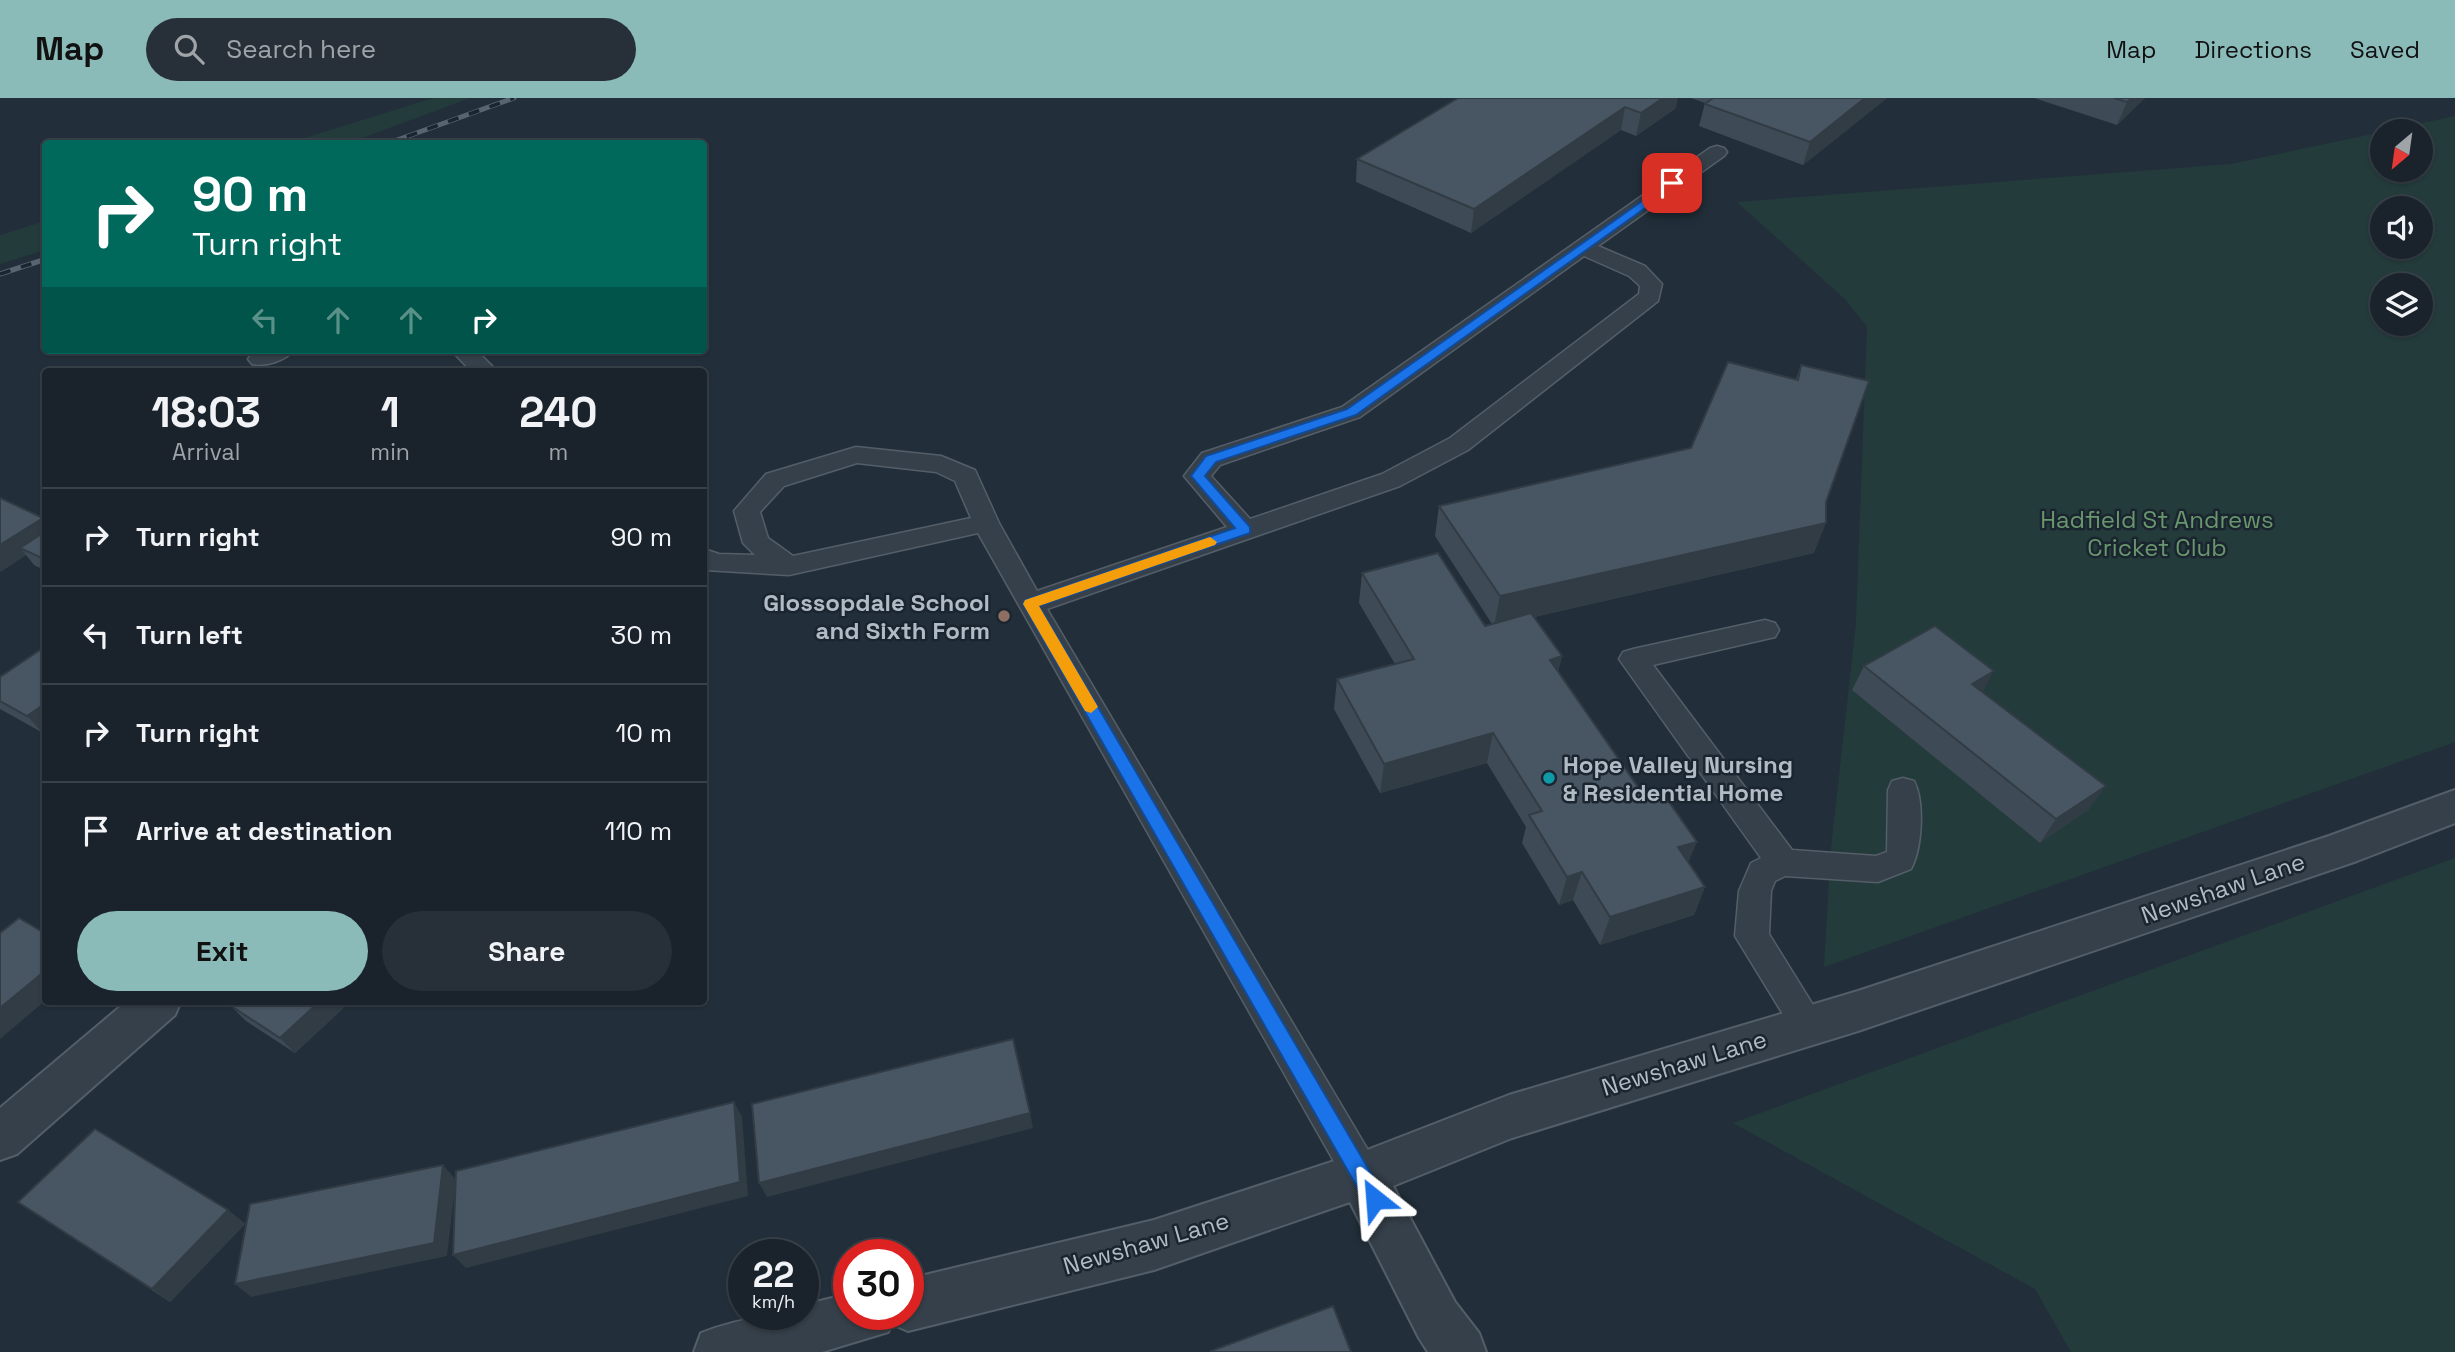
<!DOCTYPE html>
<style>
:root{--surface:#1a232c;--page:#272f38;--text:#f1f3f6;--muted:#9fa4a9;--line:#384048;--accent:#8bbbb9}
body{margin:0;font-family:"Space Grotesk",sans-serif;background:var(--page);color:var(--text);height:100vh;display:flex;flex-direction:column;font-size:26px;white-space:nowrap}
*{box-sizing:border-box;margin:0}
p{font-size:23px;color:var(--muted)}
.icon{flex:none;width:38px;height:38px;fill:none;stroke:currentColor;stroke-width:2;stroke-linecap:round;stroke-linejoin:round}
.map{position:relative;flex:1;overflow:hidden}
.sheet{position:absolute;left:42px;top:270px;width:665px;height:637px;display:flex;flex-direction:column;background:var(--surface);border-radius:7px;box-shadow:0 2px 5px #0004,0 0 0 2px var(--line)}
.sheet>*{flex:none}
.top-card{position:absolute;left:42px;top:42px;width:665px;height:214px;border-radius:7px;box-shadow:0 2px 5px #0004,0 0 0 2px var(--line);background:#00695c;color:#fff;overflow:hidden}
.needle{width:46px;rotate:209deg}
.buttons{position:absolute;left:2370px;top:21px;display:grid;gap:14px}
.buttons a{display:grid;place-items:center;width:63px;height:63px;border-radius:50%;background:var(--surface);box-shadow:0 2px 5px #0004,0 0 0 2px var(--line);font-size:35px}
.speed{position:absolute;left:728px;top:1141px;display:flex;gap:14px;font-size:35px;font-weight:700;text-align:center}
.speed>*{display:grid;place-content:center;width:91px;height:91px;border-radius:50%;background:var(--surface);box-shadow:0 2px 5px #0004,0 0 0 2px var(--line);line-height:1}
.speed small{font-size:18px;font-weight:400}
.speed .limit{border:10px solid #d22;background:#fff;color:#111}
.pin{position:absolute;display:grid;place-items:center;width:60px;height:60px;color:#fff;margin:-30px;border-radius:14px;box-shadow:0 4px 10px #0006}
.me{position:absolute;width:77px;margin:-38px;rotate:332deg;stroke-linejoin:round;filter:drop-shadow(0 0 5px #0008)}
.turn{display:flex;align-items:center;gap:24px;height:147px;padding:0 35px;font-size:32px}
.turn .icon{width:91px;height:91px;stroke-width:2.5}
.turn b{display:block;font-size:49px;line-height:60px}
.lanes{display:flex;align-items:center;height:66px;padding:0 35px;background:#0003;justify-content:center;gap:35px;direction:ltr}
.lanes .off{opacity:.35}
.eta{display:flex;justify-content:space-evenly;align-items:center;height:119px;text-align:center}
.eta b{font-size:42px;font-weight:800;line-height:49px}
.cta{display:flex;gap:14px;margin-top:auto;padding:14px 35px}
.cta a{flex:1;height:80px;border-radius:42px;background:var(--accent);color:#111;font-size:28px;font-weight:800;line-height:80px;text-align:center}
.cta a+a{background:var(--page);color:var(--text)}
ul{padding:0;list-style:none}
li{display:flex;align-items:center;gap:21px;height:98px;padding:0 35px;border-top:2px solid var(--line)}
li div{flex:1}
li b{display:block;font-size:26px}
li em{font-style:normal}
header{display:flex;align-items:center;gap:42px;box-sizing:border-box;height:98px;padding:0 35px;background:var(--accent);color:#111}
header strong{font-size:33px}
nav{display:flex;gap:38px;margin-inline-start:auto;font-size:24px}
.search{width:490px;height:63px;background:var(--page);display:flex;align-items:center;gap:18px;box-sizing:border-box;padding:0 24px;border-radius:38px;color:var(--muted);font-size:26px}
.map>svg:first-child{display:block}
.green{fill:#243b3b;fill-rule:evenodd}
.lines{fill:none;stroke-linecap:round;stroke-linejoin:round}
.lane-casing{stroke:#545e68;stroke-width:3}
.street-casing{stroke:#545e68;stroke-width:4}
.lane{fill:#36404a;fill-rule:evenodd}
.street{fill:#36404a;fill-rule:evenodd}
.rail-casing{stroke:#586571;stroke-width:5}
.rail{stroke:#1b252f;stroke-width:3.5;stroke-dasharray:11;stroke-linecap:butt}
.wall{fill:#3e4a55}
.shaded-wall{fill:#323c45}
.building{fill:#485663;stroke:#323c45;stroke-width:2}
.route{fill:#1a73e8;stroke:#114b97;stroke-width:2}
.slow{fill:#f59e0b}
.education-dot{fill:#8d6e63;stroke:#1b252f;stroke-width:2.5}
.culture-dot{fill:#0f9aa8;stroke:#1b252f;stroke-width:2.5}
.labels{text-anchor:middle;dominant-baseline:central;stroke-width:5;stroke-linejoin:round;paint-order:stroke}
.park-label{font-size:24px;fill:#68976e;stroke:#1b252f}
.poi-label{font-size:24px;font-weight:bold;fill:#b1bbc6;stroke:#1b252f;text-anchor:end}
.street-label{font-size:24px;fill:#b1bbc6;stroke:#1b252f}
</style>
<header>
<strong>Map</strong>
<div class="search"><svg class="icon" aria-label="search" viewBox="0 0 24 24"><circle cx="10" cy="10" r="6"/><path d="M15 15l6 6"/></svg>Search here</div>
<nav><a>Map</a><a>Directions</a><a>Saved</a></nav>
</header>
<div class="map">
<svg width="2455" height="1254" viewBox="0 0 2455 1254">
<rect width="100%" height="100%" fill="#222f3a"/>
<path class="green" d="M 433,0 L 470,0 L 349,45 L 289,45 Z
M 2455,18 L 2455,644 L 1824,869 L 1831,750 L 1856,525 L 1867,229 L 1846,202 L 1737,104 L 2231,66 L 2382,34 L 2382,72 L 2420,72 L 2420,33 L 2385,33 ZM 2382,110 L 2420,110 L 2420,149 L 2382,149 ZM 2382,187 L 2420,187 L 2420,226 L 2382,226 Z
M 45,123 L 45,152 L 0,166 L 0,137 Z
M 2455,760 L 2455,1254 L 2071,1254 L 2035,1191 L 1733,1025 Z"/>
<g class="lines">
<g class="lane-casing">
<path id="lane" d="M 1717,48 L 1724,50 L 1727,54 L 1724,58 L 1598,148 L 1645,168 L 1662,186 L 1658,203 L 1468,352 L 1400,388 L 1047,511 L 1375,1064 L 1381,1077 L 1375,1090 L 1362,1095 L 1349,1090 L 978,435 L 789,477 L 705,472 L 704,451 L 719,456 L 755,457 L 743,445 L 734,413 L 766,376 L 856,349 L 941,358 L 975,372 L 999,425 L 1037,493 L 1227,429 L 1184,378 L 1202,355 L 1342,309 L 1710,50 ZM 1584,158 L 1629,178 L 1640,188 L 1639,196 L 1450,340 L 1382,376 L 1250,421 L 1211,378 L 1220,367 L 1360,319 ZM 857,365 L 936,374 L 955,383 L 971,420 L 793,458 L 768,440 L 760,414 L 784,388 Z
M 262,252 L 294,252 C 285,263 265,269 252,266 L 248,261 L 252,256 Z
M 451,252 L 476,252 L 497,273 L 471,273 Z
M 1765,522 L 1775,525 L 1779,532 L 1775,539 L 1653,567 L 1792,752 L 1876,758 L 1887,754 L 1888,692 L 1892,683 L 1903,680 L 1914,683 C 1925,704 1922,751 1911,771 L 1878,784 L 1785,778 L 1775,783 L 1771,793 L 1769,836 L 1826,928 L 1821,939 L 1809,943 L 1797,939 L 1735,838 L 1739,793 L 1751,765 L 1761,760 L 1619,561 L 1623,554 L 1633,551 Z"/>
</g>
<g class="street-casing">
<path id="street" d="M 2455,692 L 2455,725 L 2357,763 L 1858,933 L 1512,1040 L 1393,1088 L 1455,1204 L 1479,1235 L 1486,1254 L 1428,1254 L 1419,1240 L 1350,1104 L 1154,1172 L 908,1233 L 892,1226 L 888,1234 L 822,1254 L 694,1254 L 701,1235 C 735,1222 767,1216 803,1216 L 803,1207 L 849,1196 L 849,1216 L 908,1216 L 908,1181 L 1154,1122 L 1362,1054 L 1509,997 L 1858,893 L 2329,738 Z
M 127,903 L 181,903 L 175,917 L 17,1056 L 0,1062 L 0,1010 Z"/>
</g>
<use href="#lane" class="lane"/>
<use href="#street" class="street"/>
<g class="rail-casing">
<path id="rail" d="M 386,46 L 514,0
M 0,176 L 46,161"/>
</g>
<use href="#rail" class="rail"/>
</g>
<path class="wall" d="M 1458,0 L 1676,10 L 1636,38 L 1621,32 L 1471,135 L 1356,84 L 1357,61 Z
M 1691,0 L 1887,0 L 1803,67 L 1699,28 L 1705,5 Z
M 2034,0 L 2145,0 L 2117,27 Z
M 1801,267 L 1826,404 L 1814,455 L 1534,519 L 1562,558 L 1558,573 L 1705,789 L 1694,817 L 1600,847 L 1573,802 L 1559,807 L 1522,745 L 1526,729 L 1487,665 L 1380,695 L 1334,611 L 1337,581 L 1395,566 L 1359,505 L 1362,475 L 1485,528 L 1492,526 L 1435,438 L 1439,408 L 1691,350 L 1796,281 Z
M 43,420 L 46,424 L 46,473 L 34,467 L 26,457 L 0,474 Z
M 46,548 L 46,633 L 43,635 L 0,611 L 0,579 Z
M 1864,568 L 1983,594 L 2089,711 L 2040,745 L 1852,592 Z
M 236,903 L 351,903 L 295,955 L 246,923 L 231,908 Z
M 18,1104 L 228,1112 L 245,1126 L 170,1204 Z"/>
<path class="shaded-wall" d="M 1661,0 L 1678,0 L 1676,10 L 1636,38 L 1641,15 Z
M 1865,0 L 1887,0 L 1803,67 L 1810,44 Z
M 2132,0 L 2145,0 L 2117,27 L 2127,4 Z
M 1625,9 L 1621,32 L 1471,135 L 1474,111 Z
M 43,420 L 46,424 L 46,445 L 20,450 L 26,457 L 0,474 L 0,447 Z
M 1826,425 L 1814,455 L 1494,528 L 1500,498 Z
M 1562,558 L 1555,588 L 1550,562 Z
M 1994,573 L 1981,597 L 1972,586 Z
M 46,605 L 46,633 L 43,635 L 27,618 Z
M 1493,635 L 1487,665 L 1380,695 L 1384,666 Z
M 2106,688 L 2089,711 L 2040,745 L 2056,721 Z
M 1697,744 L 1685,772 L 1678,749 Z
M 1582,774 L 1573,802 L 1559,807 L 1567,779 Z
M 1705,789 L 1694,817 L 1600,847 L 1610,819 Z
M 46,872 L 46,902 L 0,941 L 0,910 Z
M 320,903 L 351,903 L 295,955 L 280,940 Z
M 734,1004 L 742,1019 L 748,1098 L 466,1170 L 453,1157 Z
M 1030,1015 L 1033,1030 L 767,1099 L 759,1085 Z
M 443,1067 L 456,1082 L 447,1158 L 251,1199 L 235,1186 Z
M 228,1112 L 245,1126 L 170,1204 L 152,1191 Z"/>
<path class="building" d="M 1458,0 L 1663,0 L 1641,15 L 1625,9 L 1474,111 L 1357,61 Z
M 1713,0 L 1865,0 L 1810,44 L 1705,6 Z
M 2114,0 L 2132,0 L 2127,4 Z
M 1728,264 L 1798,282 L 1801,267 L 1869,283 L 1826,404 L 1826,425 L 1500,498 L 1439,408 L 1691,350 Z
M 0,400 L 43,420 L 0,447 Z
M 46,433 L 46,462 L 20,450 Z
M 1438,455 L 1485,528 L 1531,515 L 1562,558 L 1550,562 L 1645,699 L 1662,694 L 1697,744 L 1678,749 L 1705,789 L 1610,819 L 1582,774 L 1567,779 L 1529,717 L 1542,713 L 1493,635 L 1384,666 L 1337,581 L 1414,561 L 1362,475 Z
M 1935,528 L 1994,573 L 1972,586 L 2106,688 L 2056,721 L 1864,568 Z
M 46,548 L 46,605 L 27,618 L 0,603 L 0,579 Z
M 19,820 L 46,836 L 46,872 L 0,910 L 0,835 Z
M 236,903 L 320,903 L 280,940 L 231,908 Z
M 1013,941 L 1030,1015 L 759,1085 L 752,1006 Z
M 734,1004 L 740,1084 L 453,1157 L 456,1073 Z
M 95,1031 L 228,1112 L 152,1191 L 18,1104 Z
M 443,1067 L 434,1145 L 235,1186 L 250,1106 Z
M 1333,1208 L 1351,1254 L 1211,1254 L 1211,1253 Z"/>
<path class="route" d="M 1672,82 L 1678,85 L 1676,88 L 1356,317 L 1216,364 L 1205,378 L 1250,429 L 1250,435 L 1039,508 L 1382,1094 L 1385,1101 L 1382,1108 L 1375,1110 L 1368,1108 L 1023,506 L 1025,502 L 1235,430 L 1191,378 L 1206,358 L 1347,311 Z"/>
<path class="slow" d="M 1210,439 L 1217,444 L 1215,447 L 1039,508 L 1098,609 L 1091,615 L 1085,613 L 1023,506 L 1025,502 Z"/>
<circle class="education-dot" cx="1004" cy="518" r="7"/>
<circle class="culture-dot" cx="1549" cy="680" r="7"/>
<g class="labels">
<g class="park-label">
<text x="2157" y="421">Hadfield St Andrews<tspan x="2157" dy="28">Cricket Club</tspan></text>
</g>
<g class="poi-label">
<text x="990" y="504">Glossopdale School<tspan x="990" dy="28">and Sixth Form</tspan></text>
<text x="1563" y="666" text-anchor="start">Hope Valley Nursing<tspan x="1563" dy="28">&amp; Residential Home</tspan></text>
</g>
<g class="street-label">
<text transform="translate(2223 790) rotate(-19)">Newshaw Lane</text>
<text transform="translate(1684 965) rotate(-17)">Newshaw Lane</text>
<text transform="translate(1146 1145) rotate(-16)">Newshaw Lane</text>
</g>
</g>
</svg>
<div class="buttons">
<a><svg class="needle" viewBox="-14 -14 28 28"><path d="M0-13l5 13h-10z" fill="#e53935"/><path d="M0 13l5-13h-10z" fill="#9fa4a9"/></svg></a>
<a><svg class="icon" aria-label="sound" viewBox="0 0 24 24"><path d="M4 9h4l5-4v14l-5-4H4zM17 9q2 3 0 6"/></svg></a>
<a><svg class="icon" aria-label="layers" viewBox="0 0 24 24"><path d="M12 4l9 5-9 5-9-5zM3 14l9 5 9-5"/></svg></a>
</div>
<div class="speed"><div>22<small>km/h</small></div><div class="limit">30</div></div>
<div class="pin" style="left:1672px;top:85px;background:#d93025"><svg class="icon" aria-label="arrive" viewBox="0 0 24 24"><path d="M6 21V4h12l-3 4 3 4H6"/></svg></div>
<svg class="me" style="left:1375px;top:1101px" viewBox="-20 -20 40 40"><path d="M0-17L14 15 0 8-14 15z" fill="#1a73e8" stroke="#fff" stroke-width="4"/></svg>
<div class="top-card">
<div class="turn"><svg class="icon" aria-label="right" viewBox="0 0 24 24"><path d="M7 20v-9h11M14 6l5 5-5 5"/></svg><div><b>90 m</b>Turn right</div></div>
<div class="lanes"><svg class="icon off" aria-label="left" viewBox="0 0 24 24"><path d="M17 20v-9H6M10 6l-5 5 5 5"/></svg><svg class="icon off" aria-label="ahead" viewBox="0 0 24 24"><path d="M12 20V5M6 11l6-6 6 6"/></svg><svg class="icon off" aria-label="ahead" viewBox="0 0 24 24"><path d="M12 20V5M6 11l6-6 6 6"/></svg><svg class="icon" aria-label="right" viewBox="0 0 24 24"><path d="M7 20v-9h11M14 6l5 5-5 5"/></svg></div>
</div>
<section class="sheet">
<div class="eta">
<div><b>18:03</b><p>Arrival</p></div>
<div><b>1</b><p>min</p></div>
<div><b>240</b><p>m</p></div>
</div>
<ul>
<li><svg class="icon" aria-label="right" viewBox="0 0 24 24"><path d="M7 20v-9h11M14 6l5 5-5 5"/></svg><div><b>Turn right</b></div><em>90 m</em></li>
<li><svg class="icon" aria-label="left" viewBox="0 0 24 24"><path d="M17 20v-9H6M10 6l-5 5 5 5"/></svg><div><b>Turn left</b></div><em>30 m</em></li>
<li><svg class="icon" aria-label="right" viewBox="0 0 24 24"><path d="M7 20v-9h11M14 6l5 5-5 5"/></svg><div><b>Turn right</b></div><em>10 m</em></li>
<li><svg class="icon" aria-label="arrive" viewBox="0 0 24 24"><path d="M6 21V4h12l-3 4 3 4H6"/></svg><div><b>Arrive at destination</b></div><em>110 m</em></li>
</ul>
<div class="cta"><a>Exit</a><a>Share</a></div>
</section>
</div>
